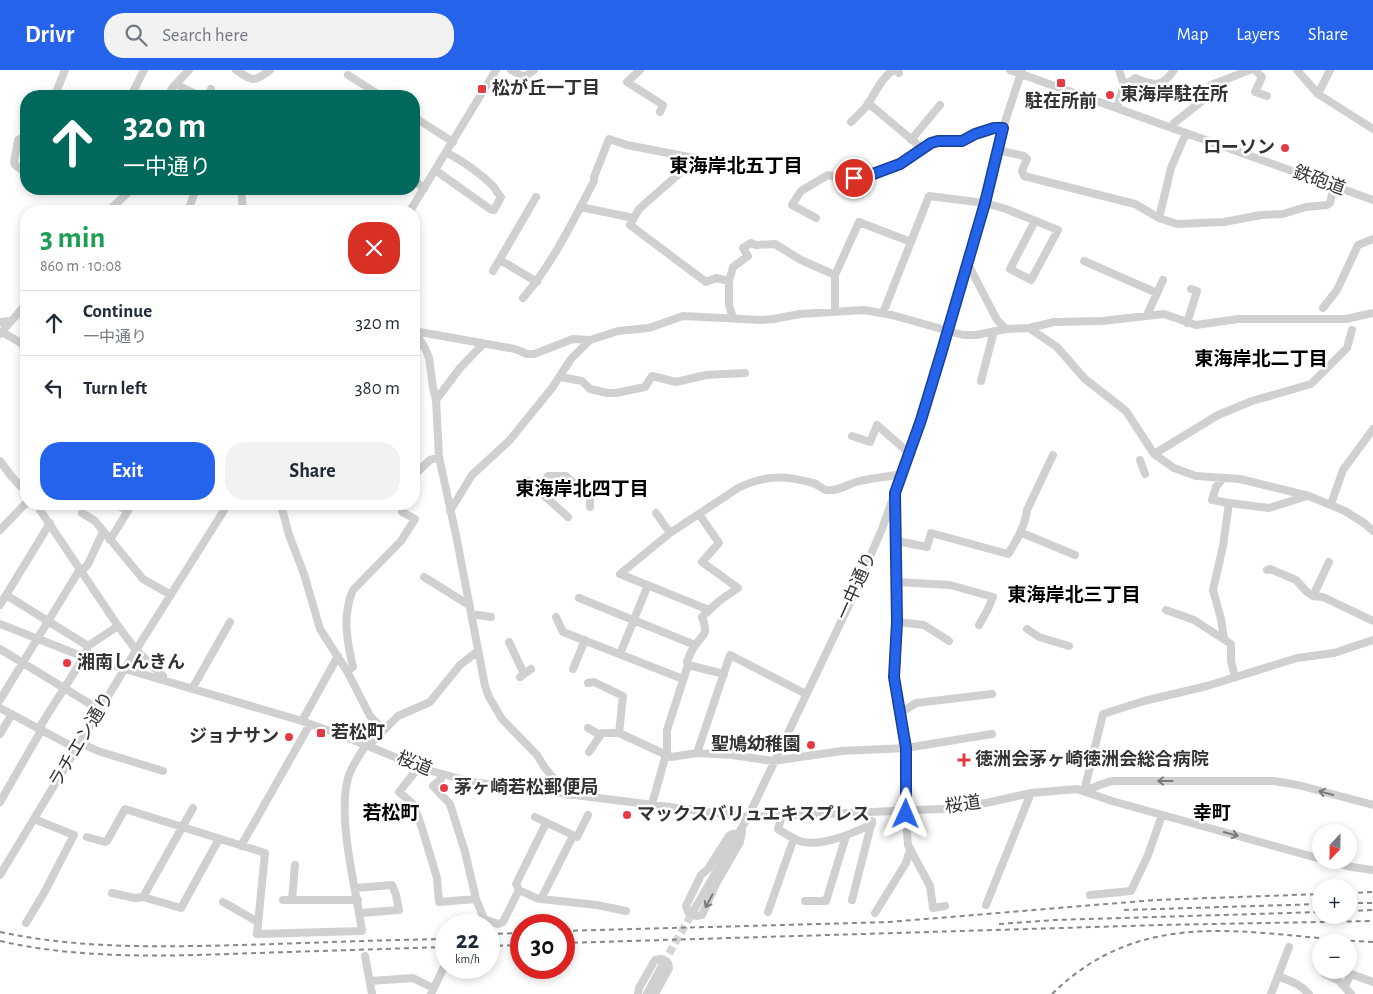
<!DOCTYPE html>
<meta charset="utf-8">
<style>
:root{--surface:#fff;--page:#f2f2f3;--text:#1f2937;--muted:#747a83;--line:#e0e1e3;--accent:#2563eb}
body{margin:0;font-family:"Alegreya Sans","Noto Sans JP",sans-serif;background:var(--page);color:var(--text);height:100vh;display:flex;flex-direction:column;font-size:19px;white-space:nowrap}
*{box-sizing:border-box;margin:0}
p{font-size:16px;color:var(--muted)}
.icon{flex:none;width:28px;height:28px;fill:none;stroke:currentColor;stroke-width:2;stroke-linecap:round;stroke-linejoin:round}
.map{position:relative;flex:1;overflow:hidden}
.drawer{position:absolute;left:20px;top:135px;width:400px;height:305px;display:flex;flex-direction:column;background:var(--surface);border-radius:20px;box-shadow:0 2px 8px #0003}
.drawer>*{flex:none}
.guide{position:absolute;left:20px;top:20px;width:400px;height:105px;border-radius:20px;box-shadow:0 2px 8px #0003;background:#00695c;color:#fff;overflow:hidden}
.needle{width:32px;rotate:202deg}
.fabs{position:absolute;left:1312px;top:754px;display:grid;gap:10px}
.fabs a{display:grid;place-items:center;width:45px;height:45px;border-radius:50%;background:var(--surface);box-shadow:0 2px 8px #0003;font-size:25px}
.speed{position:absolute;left:435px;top:844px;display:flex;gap:10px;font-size:25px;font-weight:700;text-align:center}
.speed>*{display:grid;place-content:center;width:65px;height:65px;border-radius:50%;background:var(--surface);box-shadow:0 2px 8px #0003;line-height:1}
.speed small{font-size:12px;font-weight:400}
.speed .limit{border:8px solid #d22;background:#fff;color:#111}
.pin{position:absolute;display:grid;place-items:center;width:42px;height:42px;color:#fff;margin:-21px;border:2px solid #fff;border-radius:50%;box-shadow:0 1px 5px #0007}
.me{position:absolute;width:55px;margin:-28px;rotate:1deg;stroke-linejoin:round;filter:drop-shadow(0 0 4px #0008)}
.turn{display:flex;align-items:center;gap:18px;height:105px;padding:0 20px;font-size:22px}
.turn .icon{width:65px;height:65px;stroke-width:2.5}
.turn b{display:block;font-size:35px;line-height:42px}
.round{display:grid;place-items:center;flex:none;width:52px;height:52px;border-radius:20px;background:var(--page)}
.head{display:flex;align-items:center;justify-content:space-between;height:85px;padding:0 20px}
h1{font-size:30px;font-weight:700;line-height:38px;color:#1e9e55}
.primary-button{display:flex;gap:10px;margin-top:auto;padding:10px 20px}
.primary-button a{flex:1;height:58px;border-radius:20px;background:var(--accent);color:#fff;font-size:20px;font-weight:700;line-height:58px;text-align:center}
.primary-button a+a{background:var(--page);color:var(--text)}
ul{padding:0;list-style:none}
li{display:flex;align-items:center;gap:15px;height:65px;padding:0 20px;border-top:1px solid var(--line)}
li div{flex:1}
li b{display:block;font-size:19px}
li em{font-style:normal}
header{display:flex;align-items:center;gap:30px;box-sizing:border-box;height:70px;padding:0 25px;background:var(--accent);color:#fff}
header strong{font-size:24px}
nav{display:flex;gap:28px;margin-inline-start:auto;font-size:18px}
.search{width:350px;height:45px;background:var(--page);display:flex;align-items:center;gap:12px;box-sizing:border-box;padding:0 18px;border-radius:20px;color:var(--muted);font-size:19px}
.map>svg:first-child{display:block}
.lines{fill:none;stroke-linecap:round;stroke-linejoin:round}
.minor-tunnel{stroke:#d6d6d6;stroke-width:8;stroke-dasharray:8 4;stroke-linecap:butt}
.minor{stroke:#d0d0d0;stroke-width:8}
.rail{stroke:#888;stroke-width:2;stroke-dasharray:5 4;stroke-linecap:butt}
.oneway{stroke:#7a7a7a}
.route-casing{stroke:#184099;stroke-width:12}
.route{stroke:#2563eb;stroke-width:9}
.poi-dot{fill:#e63946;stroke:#fff;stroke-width:2}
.labels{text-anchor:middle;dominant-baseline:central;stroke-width:5;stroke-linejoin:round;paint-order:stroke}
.poi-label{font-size:18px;font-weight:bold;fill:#333;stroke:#fff;text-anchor:start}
.street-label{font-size:18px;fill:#333;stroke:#fff}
.neighbourhood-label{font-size:19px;font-weight:bold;fill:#000;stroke:#fff}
</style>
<header>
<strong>Drivr</strong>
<div class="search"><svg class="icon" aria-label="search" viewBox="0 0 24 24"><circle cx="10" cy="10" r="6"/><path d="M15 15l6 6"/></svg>Search here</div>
<nav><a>Map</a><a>Layers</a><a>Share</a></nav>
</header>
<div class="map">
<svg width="1373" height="924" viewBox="0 0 1373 924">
<rect width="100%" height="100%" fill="#fff"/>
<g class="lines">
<path class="minor-tunnel" d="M 663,894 L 694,840"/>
<path class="minor" d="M 236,0 C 253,11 253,13 270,0
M 511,0 L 524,7 L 534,0
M 640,0 L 627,12 L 663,35 L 660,42
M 1010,0 L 1373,130
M 1255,0 L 1262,7 L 1255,22 L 1267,26
M 1297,0 L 1318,24 L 1373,59
M 348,5 L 381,26
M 176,14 L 199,26
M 1124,15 L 1133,10 L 1135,8 C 1154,15 1161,19 1174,0
M 1318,24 L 1330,0
M 53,26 L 57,20 L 65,0
M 131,26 L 144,0
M 168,26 L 173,17 L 189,0
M 208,26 L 211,19
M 868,33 L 923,79
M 1117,38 L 1124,15 L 1119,0
M 414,47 L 453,72
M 851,52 C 857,46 863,41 868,34 C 874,25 884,3 895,0 L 899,3
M 1174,59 L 1174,53 L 1206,28 L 1211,15 L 1250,0
M 26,66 L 18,70 L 14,92 L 15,95 L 26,103
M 911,70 L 940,35
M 997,80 L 1024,86 L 1027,89 L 1022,101 L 1024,106 L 1135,134 L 1159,148 L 1177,154 L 1224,152 L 1261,145 L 1283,144 L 1306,137 L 1327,135 L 1330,133 L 1334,116
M 435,100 L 490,139 L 494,140 L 501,127 C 497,123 496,119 492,115 C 478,101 464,92 446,82
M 414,110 L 424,119
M 241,119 L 243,139 L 241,141
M 580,137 L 634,148
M 108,141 L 132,119
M 188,141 L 196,119
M 410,141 L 496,0
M 816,148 L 792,135 L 801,121 L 828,105 L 845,109 L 873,104 L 901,94 L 931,73 L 938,71 L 962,71 L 975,64 L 994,58 L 1003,58
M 1159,148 L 1171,98 L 1186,63
M 500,190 L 537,212
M 1084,191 L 1157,223
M 968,194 L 997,250 L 1006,259
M 493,201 L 536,127
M 729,211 L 733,197 L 748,186 L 743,178 L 751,173 L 756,175 L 775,174 L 801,190 L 835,205
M 523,228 C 553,193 573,151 594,111 L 594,107 L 609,69 L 627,75 L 694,88 L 690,94 L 639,139 L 630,155 L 706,212 L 716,208 L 729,211 L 729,235 L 733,248
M 1323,238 L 1337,220 L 1358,175 L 1373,169
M 835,241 L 835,205 L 859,152 L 911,172
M 883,243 L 929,126 L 985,133 L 1006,139 L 1058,160 L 1031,210 L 1010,199 L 1035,151
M 1147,245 L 1163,210
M 0,252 L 10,251
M 1187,253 L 1197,221 L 1191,219
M 1029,258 L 1054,252 L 1102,251 L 1164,244 L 1196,255 L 1238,249 L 1346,249 L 1373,243
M 414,261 L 425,278 L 429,288 L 433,318 L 436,330 L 439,387 L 456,465 L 485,616 L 489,627 L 502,649 L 537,685 L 545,698 L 568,725
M 414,261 L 515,279 L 527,284 L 534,284 L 573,269 L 590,270
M 2,262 L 26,276
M 0,264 L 26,234
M 560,307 L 582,311 L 590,319 L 607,323 L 616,323 L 645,317 L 652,306 L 676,312 L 706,305 L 745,303
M 981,311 L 994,261
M 436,330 L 460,298 L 483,274
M 852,366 L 870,372 L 877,355 L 909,383
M 1154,384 L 1218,345 L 1252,331 L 1311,314 L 1347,278 L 1352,260
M 1140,390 L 1145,404
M 0,391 L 12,407 L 26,422
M 414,405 L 430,390 L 439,387
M 1223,408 L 1216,417 L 1212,430 L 1229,433 L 1223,476 L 1213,520 L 1221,549 L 1224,568
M 528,411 L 568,447
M 537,419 L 548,406 L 566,406 L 590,428 L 590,437
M 895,427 L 897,552 L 894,607 L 906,678 L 906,749 L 908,775 L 930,816 L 933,838 L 945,836
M 1229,433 L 1269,438 L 1307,426
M 36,434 L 118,556 L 136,580 L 163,606 L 164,610
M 116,434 L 128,441
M 278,434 L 282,439 L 289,465 L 304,504 L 320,559 L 347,601 L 370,646 L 384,660
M 1331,434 L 1343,400 L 1373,359
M 450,441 L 472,405 L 509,371 L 552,318 L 571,289 L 590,270 L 618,261 L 649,258 L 683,246 L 761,250 L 773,249 L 800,244 L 864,240 L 892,245 L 963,265 L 976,265 L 1006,259 L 1029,258 L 1057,277 L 1085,309 L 1126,341 L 1154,384 L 1174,398 L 1196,406 L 1240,409 L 1309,426 L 1345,441 L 1364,453 L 1373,461
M 82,443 L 95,451 L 143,509 L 171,525
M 656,443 L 670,463
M 0,460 L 26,433
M 1022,463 L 1075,485
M 110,470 L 132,434
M 897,471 L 927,477 L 931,463 L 1008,484 C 1018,469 1025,456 1027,440 L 1053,385
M 1267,500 L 1270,499 L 1296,510 L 1307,522 L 1313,526 L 1323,527 L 1373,551
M 81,502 L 88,494 L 103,462
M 424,507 L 469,535
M 897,512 L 950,515 L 993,527 L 988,539 L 979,555
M 6,525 L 88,576
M 1313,526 L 1329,492
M 579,528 L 695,575
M 0,535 L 50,453
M 709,540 L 620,504 L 670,463 L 738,418 C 765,405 784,405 813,413 C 817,414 822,419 826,420 C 836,422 847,415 856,412 C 871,408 887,407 902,404
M 1166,540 L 1194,550 L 1231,574 L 1231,591 L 1235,607
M 472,544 L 491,547
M 556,547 L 563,562 L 683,609
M 897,552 L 924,555 L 949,571
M 0,554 L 84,587 L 302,651 L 346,667 L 424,699 L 472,712 L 748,747 L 942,739 L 986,733 L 1031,723 L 1077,719 L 1112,731 L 1321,789
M 1027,559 L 1039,567 L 1069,576
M 509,572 L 524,604
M 0,579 L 100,640
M 620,584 L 648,515
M 688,595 L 724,604
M 573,599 L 585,570
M 347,601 L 353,597 C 347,572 342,545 353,520 L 401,471 L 415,449 L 402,442
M 520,607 L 531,599
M 588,613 L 594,612 L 623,626 L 619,663 L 671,687 L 697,683 L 732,685 L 773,691 L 842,681 L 906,678 L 992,664
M 192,619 L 230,552
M 0,630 L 80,499
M 0,638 L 77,679
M 900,643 L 916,633 L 992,624
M 302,651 L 338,586
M 39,658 L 84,587 L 88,576 L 118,556
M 588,658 L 600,665
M 0,664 L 12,644
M 81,673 L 98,681 L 163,701
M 370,676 L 372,672 L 398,646 L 430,632 L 460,595 L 478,581
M 589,682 L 602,663 L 619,663
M 697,683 L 730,585 L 806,624
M 419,697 L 399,722 L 413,734 L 421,755 L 437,808 L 439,832 L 476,829
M 442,705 L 441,709 L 433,716 L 450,734 L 465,782 L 476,829 L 484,849 L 498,854 L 503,852 L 519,820
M 1084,721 L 1103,644 L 1144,631 L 1207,616 L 1297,588 L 1334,583 L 1373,570
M 1084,721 C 1094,718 1102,713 1113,711 L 1274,711 L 1298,715 L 1373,735
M 0,732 L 42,659
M 652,734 L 667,681 L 667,660 L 688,595 L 687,592 C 689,587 691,581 694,577 C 703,563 709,566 702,547 L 719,531 L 738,518 L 702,492 L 719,473 L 699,444
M 782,746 L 778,759 C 786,764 794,770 803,772 C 825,776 853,763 872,754
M 535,747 L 577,767 L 588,745
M 546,753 L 516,814 L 519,820 L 536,828 L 541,829 L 573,766
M 739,763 L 732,764 L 729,766 L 708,799 L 701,805 L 686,836 L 688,842 L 696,846 L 702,845 L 716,814 L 740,772 L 742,762
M 87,767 L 105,772 L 107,771 L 125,739 L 265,783 L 257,864 L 362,861 C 356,818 337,750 348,708 C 352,695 359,686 366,675
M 241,776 L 310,654
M 1324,790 L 1352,797 L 1373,800
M 0,805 L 136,580 L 228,434
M 356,818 L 392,815 L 396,825 L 399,840 L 360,843
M 112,823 L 135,828 L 143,827 L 181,838 L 219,769
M 1090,825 L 1131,821 L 1148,785 L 1162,745
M 143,827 L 193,738
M 541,829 L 597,835 L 626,841
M 283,830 L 358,830
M 292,830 L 295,795
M 852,830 L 872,751
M 805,831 L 826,831 L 846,766
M 223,832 L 258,852
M 986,835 L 1031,723
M 694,840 L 748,747 L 849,535 L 882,459 L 921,350 L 941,284 L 985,133 L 1003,58 L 1022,0
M 768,842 L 794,768
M 875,843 L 906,793 L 910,780
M 26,853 L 44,823 L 74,765 L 34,749
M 365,886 L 372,924
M 1325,904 L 1339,911 L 1351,924
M 1278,906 L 1289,877
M 370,911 L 413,908 L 433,918
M 1345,916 L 1351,904 L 1373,912
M 431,924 L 444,897
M 638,924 L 639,918 L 655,890 L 661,889 L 668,893 L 669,898 L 655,924
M 647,924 L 663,894
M 1271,924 L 1278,906 C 1289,911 1301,914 1309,924"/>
<path class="rail" d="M 1349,823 L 1373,822
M 1349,833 L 1373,833
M 1124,840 L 1321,834
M 1349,841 L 1373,840
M 999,854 L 1055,850 L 1321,842
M 564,861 L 889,852 L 1155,830 L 1321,824
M 0,862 C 79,879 161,877 242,875 C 310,873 378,870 446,869
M 489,864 L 521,863
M 0,871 C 84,890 172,886 257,883 C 320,881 383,879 446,877
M 564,873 L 1160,855 L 1373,851
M 489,876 L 521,875
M 1052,924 C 1147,831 1256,867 1373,872"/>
</g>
<defs><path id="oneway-shaft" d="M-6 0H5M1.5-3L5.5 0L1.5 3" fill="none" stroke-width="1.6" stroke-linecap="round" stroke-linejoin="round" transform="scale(1.25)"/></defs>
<g class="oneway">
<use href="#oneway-shaft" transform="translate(1165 711) rotate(180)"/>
<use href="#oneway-shaft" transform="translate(1326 723) rotate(-165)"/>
<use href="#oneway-shaft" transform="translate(1231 764) rotate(16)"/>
<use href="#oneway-shaft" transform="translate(709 831) rotate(118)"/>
</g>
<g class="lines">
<g class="route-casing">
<path id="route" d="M 854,108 L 873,104 L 900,94 L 931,73 L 938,71 L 962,71 L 975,64 L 994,58 L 1003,58 L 985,133 L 941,284 L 921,350 L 895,423 L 897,552 L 894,607 L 906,678 L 906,744"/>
</g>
<use href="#route" class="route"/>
</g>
<g class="poi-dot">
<rect x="1056" y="8" width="10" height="10" rx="2.5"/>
<rect x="477" y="14" width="10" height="10" rx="2.5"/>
<circle cx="1110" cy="25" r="5"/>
<circle cx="1285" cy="78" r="5"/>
<circle cx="67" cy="593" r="5"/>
<rect x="316" y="658" width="10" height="10" rx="2.5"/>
<circle cx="289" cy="667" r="5"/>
<circle cx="811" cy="675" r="5"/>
<path d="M961.5 682.5h5v5h5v5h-5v5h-5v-5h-5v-5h5z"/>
<circle cx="444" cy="718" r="5"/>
<circle cx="627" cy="745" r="5"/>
</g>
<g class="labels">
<g class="poi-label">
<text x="492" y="19">松が丘一丁目</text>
<text x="1120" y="25">東海岸駐在所</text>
<text x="1061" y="32" text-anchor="middle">駐在所前</text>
<text x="1275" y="78" text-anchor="end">ローソン</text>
<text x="77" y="593">湘南しんきん</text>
<text x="331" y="663">若松町</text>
<text x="279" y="667" text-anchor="end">ジョナサン</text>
<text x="801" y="675" text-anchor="end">聖鳩幼稚園</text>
<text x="975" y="690">徳洲会茅ヶ崎徳洲会総合病院</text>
<text x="454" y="718">茅ヶ崎若松郵便局</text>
<text x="637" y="745">マックスバリュエキスプレス</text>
</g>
<g class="street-label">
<text transform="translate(1319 111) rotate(20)">鉄砲道</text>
<text transform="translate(857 516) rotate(-66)">一中通り</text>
<text transform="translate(82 670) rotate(-59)">ラチエン通り</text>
<text transform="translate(414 694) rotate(22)">桜道</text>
<text transform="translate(963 735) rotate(-8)">桜道</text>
</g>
<g class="neighbourhood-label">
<text x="736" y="96">東海岸北五丁目</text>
<text x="1261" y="289">東海岸北二丁目</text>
<text x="582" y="419">東海岸北四丁目</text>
<text x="1074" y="525">東海岸北三丁目</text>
<text x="391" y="743">若松町</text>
<text x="1212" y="743">幸町</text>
</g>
</g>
</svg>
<div class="fabs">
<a><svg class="needle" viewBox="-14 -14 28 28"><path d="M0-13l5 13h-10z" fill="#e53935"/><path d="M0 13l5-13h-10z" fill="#747a83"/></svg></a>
<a>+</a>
<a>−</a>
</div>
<div class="speed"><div>22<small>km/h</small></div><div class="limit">30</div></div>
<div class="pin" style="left:854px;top:108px;background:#d93025"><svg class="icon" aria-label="arrive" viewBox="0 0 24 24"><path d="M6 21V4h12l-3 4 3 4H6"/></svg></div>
<svg class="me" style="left:906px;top:744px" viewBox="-20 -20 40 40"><path d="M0-17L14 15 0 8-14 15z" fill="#2563eb" stroke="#fff" stroke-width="4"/></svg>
<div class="guide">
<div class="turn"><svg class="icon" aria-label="ahead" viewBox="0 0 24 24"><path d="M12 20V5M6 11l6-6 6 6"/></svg><div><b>320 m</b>一中通り</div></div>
</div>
<section class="drawer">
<div class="head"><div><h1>3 min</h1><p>860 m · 10:08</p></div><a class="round" style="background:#d93025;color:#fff"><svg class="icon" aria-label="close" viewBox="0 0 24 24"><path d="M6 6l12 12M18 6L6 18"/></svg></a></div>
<ul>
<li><svg class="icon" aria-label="ahead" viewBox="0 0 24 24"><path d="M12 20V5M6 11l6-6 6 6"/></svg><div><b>Continue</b><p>一中通り</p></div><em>320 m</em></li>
<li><svg class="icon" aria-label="left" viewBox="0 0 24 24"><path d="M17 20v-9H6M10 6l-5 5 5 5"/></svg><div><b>Turn left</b></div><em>380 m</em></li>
</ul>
<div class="primary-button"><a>Exit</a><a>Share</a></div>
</section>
</div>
